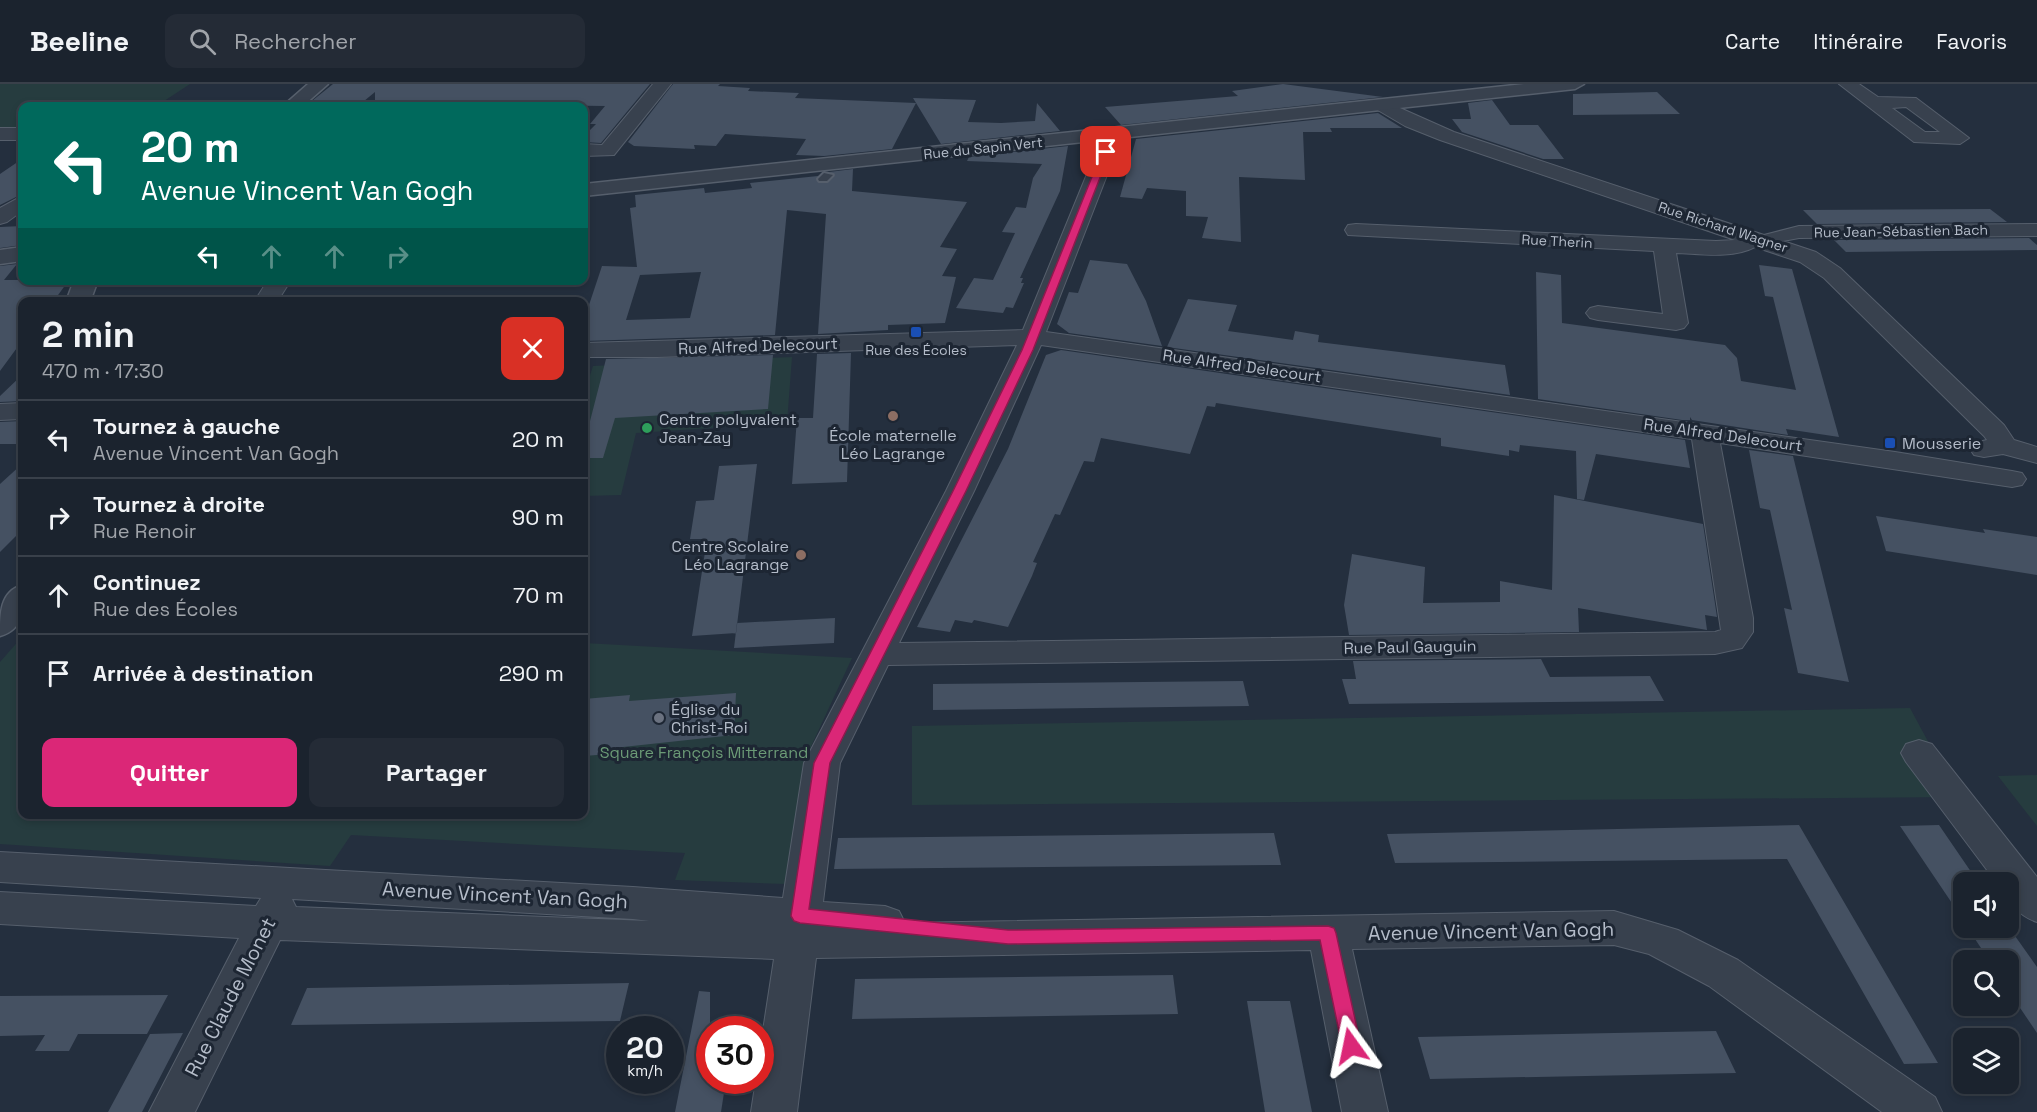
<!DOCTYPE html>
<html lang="fr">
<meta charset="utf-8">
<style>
:root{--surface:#1b232e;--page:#242b36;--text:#f1f3f6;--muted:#a0a4aa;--line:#39404a;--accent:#db2777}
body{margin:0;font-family:"Space Grotesk",sans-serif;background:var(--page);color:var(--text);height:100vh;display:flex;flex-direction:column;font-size:22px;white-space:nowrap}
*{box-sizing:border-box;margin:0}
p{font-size:20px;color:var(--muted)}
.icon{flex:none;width:33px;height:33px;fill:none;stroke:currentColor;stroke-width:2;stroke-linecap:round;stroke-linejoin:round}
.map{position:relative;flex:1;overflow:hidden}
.drawer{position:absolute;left:18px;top:213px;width:570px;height:522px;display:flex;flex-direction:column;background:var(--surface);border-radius:12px;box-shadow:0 3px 9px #0003,0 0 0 2px var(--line)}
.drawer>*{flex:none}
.hud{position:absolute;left:18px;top:18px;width:570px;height:183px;border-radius:12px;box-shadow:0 3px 9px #0003,0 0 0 2px var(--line);background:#00695c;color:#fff;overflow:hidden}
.buttons{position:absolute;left:1953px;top:788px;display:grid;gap:12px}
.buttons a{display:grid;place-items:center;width:66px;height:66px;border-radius:12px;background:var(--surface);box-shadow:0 3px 9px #0003,0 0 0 2px var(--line);font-size:30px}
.speed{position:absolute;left:606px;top:932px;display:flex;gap:12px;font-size:30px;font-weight:700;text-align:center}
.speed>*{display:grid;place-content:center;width:78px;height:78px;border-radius:50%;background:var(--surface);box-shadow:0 3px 9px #0003,0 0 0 2px var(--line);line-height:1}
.speed small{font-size:15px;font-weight:400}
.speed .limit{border:9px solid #d22;background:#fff;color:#111}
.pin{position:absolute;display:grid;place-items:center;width:51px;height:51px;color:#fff;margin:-26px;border-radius:12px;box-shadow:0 3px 9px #0006}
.me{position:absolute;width:66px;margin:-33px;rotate:348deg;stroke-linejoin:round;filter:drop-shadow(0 0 4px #0008)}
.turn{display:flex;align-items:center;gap:21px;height:126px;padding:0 24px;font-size:27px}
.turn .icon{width:78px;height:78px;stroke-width:2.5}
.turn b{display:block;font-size:42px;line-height:51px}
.lanes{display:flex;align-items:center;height:57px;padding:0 24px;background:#0003;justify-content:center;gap:30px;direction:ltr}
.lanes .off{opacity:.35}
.round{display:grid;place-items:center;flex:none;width:63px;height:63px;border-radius:12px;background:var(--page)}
.overview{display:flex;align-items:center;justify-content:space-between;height:102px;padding:0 24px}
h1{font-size:36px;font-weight:600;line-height:45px}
.primary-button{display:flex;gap:12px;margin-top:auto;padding:12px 24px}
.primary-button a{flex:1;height:69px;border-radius:12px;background:var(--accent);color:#fff;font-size:24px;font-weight:600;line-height:69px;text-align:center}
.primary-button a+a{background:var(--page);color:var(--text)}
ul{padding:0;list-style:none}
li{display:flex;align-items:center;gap:18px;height:78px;padding:0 24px;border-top:2px solid var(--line)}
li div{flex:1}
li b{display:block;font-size:22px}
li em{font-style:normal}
header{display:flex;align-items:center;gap:36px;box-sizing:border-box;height:84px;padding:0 30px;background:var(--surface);border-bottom:2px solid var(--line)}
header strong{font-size:28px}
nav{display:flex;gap:33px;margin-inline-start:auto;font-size:21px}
.search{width:420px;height:54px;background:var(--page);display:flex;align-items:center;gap:15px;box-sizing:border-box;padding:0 21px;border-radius:12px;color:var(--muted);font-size:22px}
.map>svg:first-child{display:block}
.green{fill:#263c3f}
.building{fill:#455162;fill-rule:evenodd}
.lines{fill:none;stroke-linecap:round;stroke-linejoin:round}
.service-casing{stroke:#565f6c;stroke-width:4}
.minor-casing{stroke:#565f6c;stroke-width:2}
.tertiary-casing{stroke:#565f6c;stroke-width:3}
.service{fill:#38414e;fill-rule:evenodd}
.minor{fill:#38414e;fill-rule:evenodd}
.tertiary{fill:#38414e;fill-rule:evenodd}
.route{fill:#db2777;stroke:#8e194d;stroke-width:1.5}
.transit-dot{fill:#1a4fb4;stroke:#1d2633;stroke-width:2}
.education-dot{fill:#8d6e63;stroke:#1d2633;stroke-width:2}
.leisure-dot{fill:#2e9e5b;stroke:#1d2633;stroke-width:2}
.worship-dot{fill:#6b7280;stroke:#1d2633;stroke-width:2}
.labels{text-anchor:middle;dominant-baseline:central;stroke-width:6;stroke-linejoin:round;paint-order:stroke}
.far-street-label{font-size:14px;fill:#b4bcc9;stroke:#1d2633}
.far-poi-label{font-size:14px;fill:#b4bcc9;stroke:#1d2633}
.street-label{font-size:16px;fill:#b4bcc9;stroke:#1d2633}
.poi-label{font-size:16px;fill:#b4bcc9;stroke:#1d2633;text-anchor:start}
.park-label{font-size:16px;fill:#6b9a76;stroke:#1d2633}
.near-street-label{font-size:20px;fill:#b4bcc9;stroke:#1d2633}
</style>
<header>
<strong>Beeline</strong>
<div class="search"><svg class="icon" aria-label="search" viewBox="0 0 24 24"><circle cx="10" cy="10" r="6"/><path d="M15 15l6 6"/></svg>Rechercher</div>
<nav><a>Carte</a><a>Itinéraire</a><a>Favoris</a></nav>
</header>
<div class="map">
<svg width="2037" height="1028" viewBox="0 0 2037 1028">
<rect width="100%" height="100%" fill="#242f3e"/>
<path class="green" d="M 0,0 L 190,0 L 158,21 L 272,22 L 22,22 L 22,44 L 0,44 Z
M 792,273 L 787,339 L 636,349 L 621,411 L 584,412 L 584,310 L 593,282 Z
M 22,553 L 22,730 L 584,730 L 584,559 L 852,574 L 808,669 L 786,800 L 675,796 L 685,769 L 351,751 L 330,782 L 0,760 L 0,578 Z
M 1910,624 L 1958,713 L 912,721 L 912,642 Z
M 2037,691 L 2037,742 L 1998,692 Z"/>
<path class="building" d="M 333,0 L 650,0 L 601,59 L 584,58 L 584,52 L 596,40 L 590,40 L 605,22 L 375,19 L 375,8 L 358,22 L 307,21 Z
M 673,0 L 720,0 L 718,2 L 750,4 L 748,7 L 799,9 L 795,14 L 916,19 L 892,65 L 824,72 L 796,71 L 806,55 L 725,50 L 716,62 L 694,61 L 695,65 L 634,62 L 628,58 Z
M 1283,0 L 1383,13 L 1121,41 L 1105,23 L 1238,12 L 1232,7 Z
M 1657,8 L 1680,30 L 1573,31 L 1573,10 Z
M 913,14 L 976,16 L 968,38 L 1001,39 L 1035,37 L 1037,19 L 1060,47 L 941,60 Z
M 1492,16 L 1510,41 L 1538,41 L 1564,75 L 1543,75 L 1462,48 L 1452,35 L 1471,35 L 1468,19 Z
M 1378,29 L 1402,44 L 1330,44 L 1332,48 L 1303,48 L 1305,96 L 1239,93 L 1241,158 L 1202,154 L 1208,133 L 1186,132 L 1186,107 L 1147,104 L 1142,115 L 1120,113 L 1136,55 Z
M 1068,62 L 1060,107 L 1020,194 L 1023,194 L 1021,199 L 1024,199 L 1013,224 L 1006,223 L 1003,229 L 956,224 L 974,194 L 993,196 L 1015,149 L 1002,148 L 1016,123 L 1026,124 L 1033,94 L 1042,80 L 967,77 L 969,73 Z
M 22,75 L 22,110 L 0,121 L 0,90 Z
M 853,85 L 852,107 L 967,118 L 940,163 L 957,165 L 942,192 L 956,193 L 945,239 L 888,241 L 888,246 L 818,250 L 826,130 L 787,126 L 775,251 L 584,257 L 584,236 L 602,182 L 637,183 L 630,124 L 636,123 L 635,111 L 704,104 L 705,109 L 752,104 L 750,99 L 818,92 L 817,98 L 827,99 L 835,91 L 829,88 ZM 701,188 L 690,234 L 626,236 L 640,191 Z
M 1990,125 L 2007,138 L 1817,140 L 1803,126 Z
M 22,142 L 22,161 L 0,164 L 0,143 Z
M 2029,154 L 2037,161 L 2037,166 L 1846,168 L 1834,156 Z
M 1090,176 L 1127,180 L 1146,217 L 1162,262 L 1069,249 L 1057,240 L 1069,208 L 1078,209 Z
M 17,180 L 4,196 L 69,196 L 53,218 L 22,218 L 22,257 L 0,287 L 0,182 Z
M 1759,181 L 1792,185 L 1839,353 L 1786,345 L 1788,351 L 1692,336 L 1690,333 L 1690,336 L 1682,336 L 1538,315 L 1536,188 L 1561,191 L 1562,239 L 1725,261 L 1737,274 L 1741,297 L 1796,306 L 1773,213 L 1765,212 Z
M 1188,215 L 1237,221 L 1228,247 L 1293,256 L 1295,247 L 1319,251 L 1318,258 L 1505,281 L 1510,311 L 1167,263 Z
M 1061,266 L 1685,356 L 1690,384 L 1596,370 L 1584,416 L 1577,415 L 1576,367 L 1520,361 L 1519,368 L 1509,366 L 1509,372 L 1441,362 L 1441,354 L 1216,319 L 1215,323 L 1207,322 L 1190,370 L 1101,354 L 1094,378 L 1084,377 L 1060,431 L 1055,430 L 1033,478 L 1037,479 L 1032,492 L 1008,543 L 974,536 L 972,539 L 955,536 L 950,548 L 917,543 L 1008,365 L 1046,271 Z
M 851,269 L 847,398 L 792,400 L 797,334 L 813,334 L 817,270 Z
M 773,271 L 768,325 L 615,334 L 603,374 L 584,374 L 584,341 L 589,341 L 606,275 Z
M 22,291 L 22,317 L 0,318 L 0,312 Z
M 22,337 L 22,360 L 0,360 L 0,338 Z
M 1749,366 L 1793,372 L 1849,598 L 1798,589 L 1784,524 L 1792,526 L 1770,426 L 1760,424 Z
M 22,380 L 22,446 L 0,468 L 0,400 Z
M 757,380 L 736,549 L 692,552 L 707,455 L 690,455 L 696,417 L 714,416 L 719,382 Z
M 1554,411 L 1703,440 L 1717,533 L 1705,531 L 1707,546 L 1578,524 L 1579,548 L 1349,551 L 1344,521 L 1352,470 L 1425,483 L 1423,519 L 1500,518 L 1500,497 L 1552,506 Z
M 1876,432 L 1985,449 L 1983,445 L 2037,453 L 2037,491 L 1886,467 Z
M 835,534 L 834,559 L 734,564 L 737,539 Z
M 1541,575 L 1550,593 L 1650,592 L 1664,617 L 1349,620 L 1342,595 L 1356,595 L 1353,577 Z
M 1243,597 L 1249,622 L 933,626 L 933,600 Z
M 736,609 L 734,651 L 623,663 L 622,669 L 584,672 L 584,615 L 630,611 L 629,617 Z
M 1799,741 L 1938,979 L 1904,980 L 1787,775 L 1395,779 L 1387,750 Z
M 1939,741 L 1978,798 L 1964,798 L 1964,837 L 1900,742 Z
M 1274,749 L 1281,781 L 834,785 L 838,754 Z
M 2008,842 L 2037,883 L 2037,949 L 2008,906 L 2008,876 L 1989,876 L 1967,843 Z
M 1173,891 L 1178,930 L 852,935 L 855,895 Z
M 629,899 L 620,937 L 291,941 L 307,904 Z
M 699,907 L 710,908 L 710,996 L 726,996 L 721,1028 L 675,1028 Z
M 168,911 L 147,950 L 78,950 L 69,967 L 35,967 L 45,951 L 0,952 L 0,912 Z
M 1247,917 L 1290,917 L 1312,1028 L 1265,1028 Z
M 1716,947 L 1736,989 L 1430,995 L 1418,953 Z
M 183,949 L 142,1028 L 108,1028 L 150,950 Z"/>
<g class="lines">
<g class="service-casing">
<path id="service" d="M 824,89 L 833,91 L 827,97 L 819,97 L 818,95 Z"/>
</g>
<g class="minor-casing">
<path id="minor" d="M 653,0 L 671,0 L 614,71 L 584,72 L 584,60 L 602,61 Z
M 1839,0 L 1859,0 L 1878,13 L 1916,14 L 1969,54 L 1960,60 L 1914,58 ZM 1906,23 L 1940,48 L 1925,48 L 1892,24 Z
M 1382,16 L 1454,48 L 1764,151 L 1799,142 L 2037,140 L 2037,152 L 1799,154 L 1783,157 L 1816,168 L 1840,184 L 2004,341 L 2014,356 L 2037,363 L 2037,379 L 2003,370 L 1984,373 L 1974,371 L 1970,365 L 1974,359 L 1987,356 L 1984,352 L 1824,194 L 1800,178 L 1755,163 C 1732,175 1702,170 1676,169 L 1688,239 L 1684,244 L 1676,246 L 1598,236 L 1590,234 L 1586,229 L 1590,224 L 1598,222 L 1663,230 L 1654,167 L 1348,151 L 1345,146 L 1348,141 L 1356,140 L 1716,157 L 1735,156 L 1440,56 L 1405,42 L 1376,25 L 1373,21 L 1376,17 Z
M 0,44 L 22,44 L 22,56 L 0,56 Z
M 1106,45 L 1115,51 L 1116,68 L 1046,248 L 1895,368 L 2012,387 L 2022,389 L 2026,395 L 2022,401 L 2012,403 L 1720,359 L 1753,534 L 1753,548 L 1742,564 L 1715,570 L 888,581 L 840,679 L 823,818 L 885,822 L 899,827 L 905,839 L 1614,827 L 1678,846 L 1738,876 L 1935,1013 L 1942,1028 L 1882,1028 L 1709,902 L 1649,870 L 1614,861 L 1352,865 L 1388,1028 L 1342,1028 L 1311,866 L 816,874 L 797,1028 L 751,1028 L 756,996 L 760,996 L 760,966 L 774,875 L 280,856 L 195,1028 L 149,1028 L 239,854 L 0,840 L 0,808 L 256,822 L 261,814 L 0,798 L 0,768 L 633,803 L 783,814 L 804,679 L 946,407 L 1017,261 L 657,273 L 584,273 L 584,259 L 1023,246 L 1096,68 L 1097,51 ZM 1041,261 L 1692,355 L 1721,546 L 1715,548 L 899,559 L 974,407 ZM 292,815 L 633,835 L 649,837 L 296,823 Z
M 22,112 L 22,127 L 7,138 L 0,140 L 0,124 Z
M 268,196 L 291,196 L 277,218 L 254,218 Z
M 22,319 L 22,335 L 0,336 L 0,320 Z
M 1919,656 L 1932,660 L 2037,793 L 2037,838 C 2017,831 2008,819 2008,798 L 1996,798 L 1906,678 L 1901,669 L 1906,660 Z"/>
</g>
<g class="tertiary-casing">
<path id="tertiary" d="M 308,0 L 328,0 L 303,22 L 283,22 Z
M 1524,0 L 1584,0 L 1575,5 L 584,112 L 584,100 Z
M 22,163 L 22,177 L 0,180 L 0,166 Z
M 74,196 L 98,196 L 90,218 L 66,218 Z
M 22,501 C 24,523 25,545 0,552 C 0,529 0,508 22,501 Z"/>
</g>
<use href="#service" class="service"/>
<use href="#minor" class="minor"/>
<use href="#tertiary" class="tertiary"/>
</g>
<path class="route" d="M 1106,66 L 1110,68 L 1033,266 L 966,407 L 830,679 L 809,825 L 1008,846 L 1328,842 L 1334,844 L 1336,849 L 1361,962 L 1358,968 L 1351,971 L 1344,968 L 1342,962 L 1320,856 L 1008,860 L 800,839 L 794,837 L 791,832 L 814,679 L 953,407 L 1022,266 L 1102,68 Z"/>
<g class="transit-dot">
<rect x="910" y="242" width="12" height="12" rx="3"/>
<rect x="1884" y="353" width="12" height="12" rx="3"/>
</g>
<g class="education-dot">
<circle cx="893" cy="332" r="6"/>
<circle cx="801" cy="471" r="6"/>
</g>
<circle class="leisure-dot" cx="647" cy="344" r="6"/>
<circle class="worship-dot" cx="659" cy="634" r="6"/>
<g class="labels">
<g class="far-street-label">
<text transform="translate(983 64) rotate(-6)">Rue du Sapin Vert</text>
<text transform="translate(1723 143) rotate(18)">Rue Richard Wagner</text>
<text transform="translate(1901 147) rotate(-1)">Rue Jean-Sébastien Bach</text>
<text transform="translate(1557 157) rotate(3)">Rue Therin</text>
</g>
<g class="far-poi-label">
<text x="916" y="266">Rue des Écoles</text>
</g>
<g class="street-label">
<text transform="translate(758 262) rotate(-2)">Rue Alfred Delecourt</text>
<text transform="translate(1242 282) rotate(8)">Rue Alfred Delecourt</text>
<text transform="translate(1723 351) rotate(8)">Rue Alfred Delecourt</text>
<text transform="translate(1410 563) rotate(-1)">Rue Paul Gauguin</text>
</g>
<g class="poi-label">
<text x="659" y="335">Centre polyvalent<tspan x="659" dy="18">Jean-Zay</tspan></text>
<text x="893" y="351" text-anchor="middle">École maternelle<tspan x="893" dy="18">Léo Lagrange</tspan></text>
<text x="1902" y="359">Mousserie</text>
<text x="789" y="462" text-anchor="end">Centre Scolaire<tspan x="789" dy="18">Léo Lagrange</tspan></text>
<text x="671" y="625">Église du<tspan x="671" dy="18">Christ-Roi</tspan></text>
</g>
<g class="park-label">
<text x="704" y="668">Square François Mitterrand</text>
</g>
<g class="near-street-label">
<text transform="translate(505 811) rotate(3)">Avenue Vincent Van Gogh</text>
<text transform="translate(1491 847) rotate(-1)">Avenue Vincent Van Gogh</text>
<text transform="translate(230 913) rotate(-63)">Rue Claude Monet</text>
</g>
</g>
</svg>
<div class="buttons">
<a><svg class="icon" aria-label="sound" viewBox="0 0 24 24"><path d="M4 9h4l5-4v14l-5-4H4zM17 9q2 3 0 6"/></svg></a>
<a><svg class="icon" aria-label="search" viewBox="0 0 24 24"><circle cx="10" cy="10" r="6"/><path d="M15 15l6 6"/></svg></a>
<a><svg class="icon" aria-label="layers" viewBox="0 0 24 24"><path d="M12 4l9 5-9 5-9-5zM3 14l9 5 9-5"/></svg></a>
</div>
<div class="speed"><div>20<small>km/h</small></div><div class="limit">30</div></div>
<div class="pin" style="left:1106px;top:68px;background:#d93025"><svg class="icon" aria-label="arrive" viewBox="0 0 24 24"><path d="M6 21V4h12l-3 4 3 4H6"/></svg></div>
<svg class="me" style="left:1351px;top:962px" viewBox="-20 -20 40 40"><path d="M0-17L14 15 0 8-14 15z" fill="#db2777" stroke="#fff" stroke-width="4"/></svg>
<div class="hud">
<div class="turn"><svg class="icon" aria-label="left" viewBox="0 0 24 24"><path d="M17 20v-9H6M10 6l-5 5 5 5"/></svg><div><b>20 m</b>Avenue Vincent Van Gogh</div></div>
<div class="lanes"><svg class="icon" aria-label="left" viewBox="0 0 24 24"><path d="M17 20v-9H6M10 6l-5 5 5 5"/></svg><svg class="icon off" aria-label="ahead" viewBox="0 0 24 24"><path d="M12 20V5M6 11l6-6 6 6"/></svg><svg class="icon off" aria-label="ahead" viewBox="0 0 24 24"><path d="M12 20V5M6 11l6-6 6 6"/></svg><svg class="icon off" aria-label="right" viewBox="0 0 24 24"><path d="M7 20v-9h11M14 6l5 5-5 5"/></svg></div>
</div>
<section class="drawer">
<div class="overview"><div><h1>2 min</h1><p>470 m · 17:30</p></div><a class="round" style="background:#d93025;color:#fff"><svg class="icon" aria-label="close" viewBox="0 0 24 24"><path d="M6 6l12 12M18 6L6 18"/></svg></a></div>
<ul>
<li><svg class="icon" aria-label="left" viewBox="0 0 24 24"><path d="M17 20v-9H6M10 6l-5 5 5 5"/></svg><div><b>Tournez à gauche</b><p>Avenue Vincent Van Gogh</p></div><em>20 m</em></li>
<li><svg class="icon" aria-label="right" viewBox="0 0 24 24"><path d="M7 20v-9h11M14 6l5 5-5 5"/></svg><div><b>Tournez à droite</b><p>Rue Renoir</p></div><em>90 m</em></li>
<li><svg class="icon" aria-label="ahead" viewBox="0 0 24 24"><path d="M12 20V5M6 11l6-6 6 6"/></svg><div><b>Continuez</b><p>Rue des Écoles</p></div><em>70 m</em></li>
<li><svg class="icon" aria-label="arrive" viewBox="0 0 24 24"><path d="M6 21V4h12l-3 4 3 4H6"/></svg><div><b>Arrivée à destination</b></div><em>290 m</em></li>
</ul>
<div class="primary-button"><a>Quitter</a><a>Partager</a></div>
</section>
</div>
